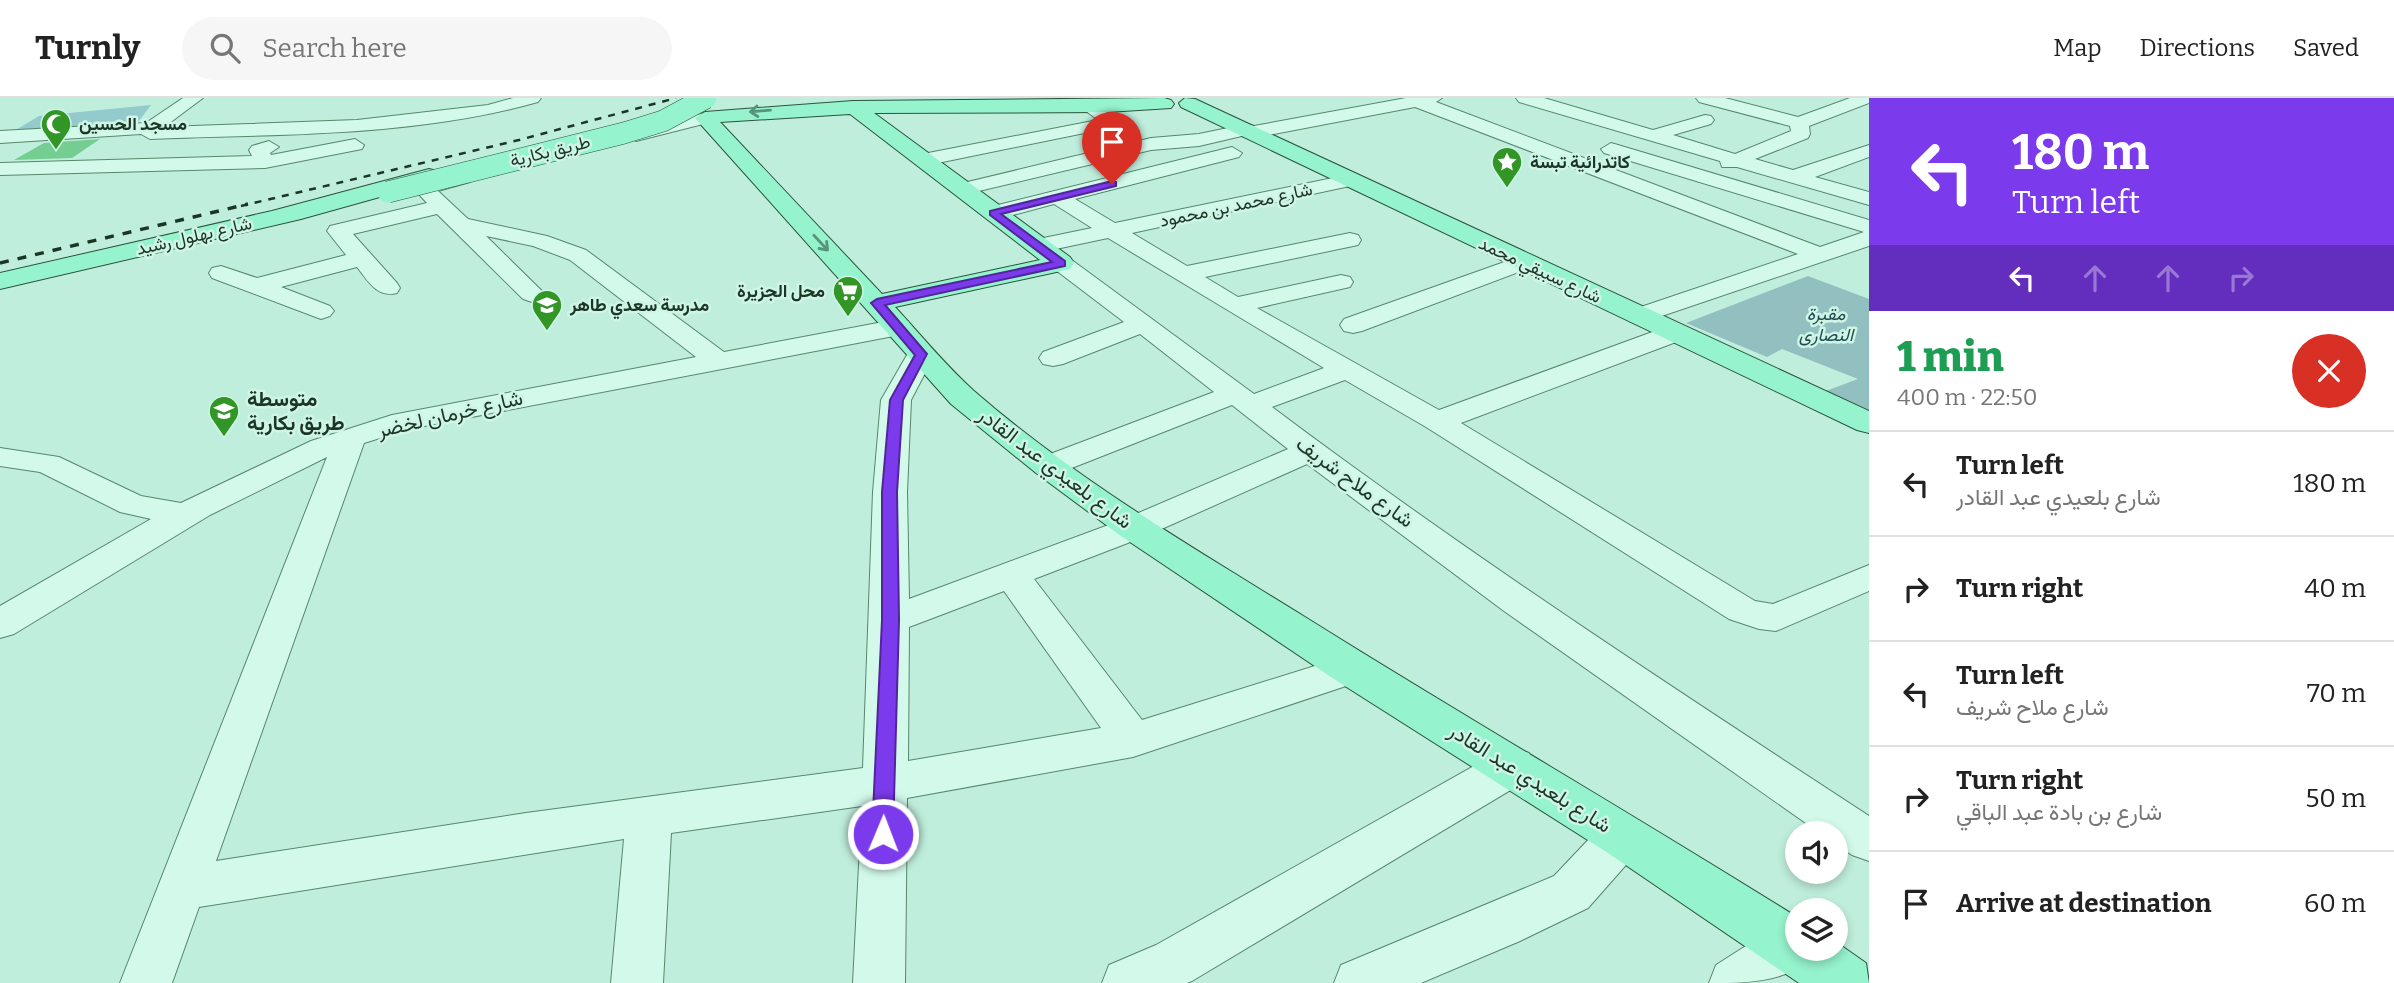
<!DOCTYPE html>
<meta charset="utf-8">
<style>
:root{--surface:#fff;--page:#f6f6f6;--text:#222;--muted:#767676;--line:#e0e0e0}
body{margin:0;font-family:Bitter,Vazirmatn,serif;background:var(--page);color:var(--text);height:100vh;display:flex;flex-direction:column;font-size:26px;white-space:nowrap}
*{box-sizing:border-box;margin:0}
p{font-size:23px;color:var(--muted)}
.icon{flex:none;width:38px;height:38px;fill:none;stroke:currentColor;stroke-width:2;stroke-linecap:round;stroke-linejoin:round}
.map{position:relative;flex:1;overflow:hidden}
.drawer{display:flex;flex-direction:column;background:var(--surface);width:525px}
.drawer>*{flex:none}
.hud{background:#7c3aed;color:#fff;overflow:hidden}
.tools{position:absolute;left:1785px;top:723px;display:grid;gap:14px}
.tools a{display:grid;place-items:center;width:63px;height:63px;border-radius:50%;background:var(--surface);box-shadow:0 4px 10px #0003;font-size:35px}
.pin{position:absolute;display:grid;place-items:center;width:60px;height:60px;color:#fff;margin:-72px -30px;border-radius:50% 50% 50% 0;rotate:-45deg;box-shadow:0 0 7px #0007}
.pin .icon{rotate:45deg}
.me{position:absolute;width:77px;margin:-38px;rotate:1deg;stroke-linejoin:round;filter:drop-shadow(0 0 5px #0008)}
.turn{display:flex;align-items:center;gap:24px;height:147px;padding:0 28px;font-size:32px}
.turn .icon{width:91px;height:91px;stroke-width:2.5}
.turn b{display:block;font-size:49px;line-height:60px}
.lanes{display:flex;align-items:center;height:66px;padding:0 28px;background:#0003;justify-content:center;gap:35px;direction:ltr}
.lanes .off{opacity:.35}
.round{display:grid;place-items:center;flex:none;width:74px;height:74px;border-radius:37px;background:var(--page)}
.headline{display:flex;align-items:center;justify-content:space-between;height:119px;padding:0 28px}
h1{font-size:42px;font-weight:800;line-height:52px;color:#1e9e55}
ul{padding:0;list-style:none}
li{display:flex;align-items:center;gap:21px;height:105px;padding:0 28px;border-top:2px solid var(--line)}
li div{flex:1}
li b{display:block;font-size:26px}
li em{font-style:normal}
header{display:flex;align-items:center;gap:42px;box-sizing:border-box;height:98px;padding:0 35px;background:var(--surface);border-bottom:2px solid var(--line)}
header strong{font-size:33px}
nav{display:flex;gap:38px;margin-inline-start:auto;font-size:24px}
.search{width:490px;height:63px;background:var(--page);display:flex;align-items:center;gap:18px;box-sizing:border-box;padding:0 24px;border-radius:38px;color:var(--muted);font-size:26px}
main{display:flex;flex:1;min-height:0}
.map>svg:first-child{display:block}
.green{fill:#93cacc}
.cemetery{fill:#92bfc0}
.building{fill:#74cd91}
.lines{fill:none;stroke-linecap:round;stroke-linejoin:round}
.minor-casing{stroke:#57876c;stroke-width:2}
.major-casing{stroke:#2c543b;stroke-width:2}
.minor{fill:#d2f9ea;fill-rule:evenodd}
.major{fill:#95f3cd;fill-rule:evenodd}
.rail-far1{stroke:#1c3626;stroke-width:2.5;stroke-dasharray:7 7;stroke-linecap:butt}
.rail{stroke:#1c3626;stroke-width:3.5;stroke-dasharray:9 9;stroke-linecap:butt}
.major-bridge-casing{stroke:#2c543b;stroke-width:22;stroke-linecap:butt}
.major-bridge{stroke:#95f3cd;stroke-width:21}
.oneway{stroke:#58947a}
.route{fill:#7c3aed;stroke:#51269a;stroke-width:2}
.labels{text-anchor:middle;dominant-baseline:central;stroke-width:5;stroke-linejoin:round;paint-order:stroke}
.far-poi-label{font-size:18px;font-weight:bold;fill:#1c3626;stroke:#cef5e6;text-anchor:start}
.far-street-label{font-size:18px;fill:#1c3626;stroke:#cef5e6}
.far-park-label{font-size:18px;font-style:italic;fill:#224b52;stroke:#cef5e6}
.poi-label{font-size:21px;font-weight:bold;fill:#1c3626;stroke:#cef5e6;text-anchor:start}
.street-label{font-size:21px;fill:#1c3626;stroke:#cef5e6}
</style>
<header>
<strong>Turnly</strong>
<div class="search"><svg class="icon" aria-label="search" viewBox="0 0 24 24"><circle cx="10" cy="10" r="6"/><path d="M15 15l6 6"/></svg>Search here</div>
<nav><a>Map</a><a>Directions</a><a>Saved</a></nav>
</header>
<main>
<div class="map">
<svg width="1869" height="885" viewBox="0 0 1869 885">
<rect width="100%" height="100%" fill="#bfeedc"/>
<path class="green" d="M 151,7 L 135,28 L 9,36 L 39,18 Z"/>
<path class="cemetery" d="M 1808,178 L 1869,201 L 1869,315 L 1823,294 L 1858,281 L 1782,251 L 1767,259 L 1686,225 Z"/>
<path class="building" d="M 100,41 L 72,60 L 14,62 L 44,45 Z"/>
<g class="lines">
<g class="minor-casing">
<path id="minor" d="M 183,0 L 203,0 L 164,29 L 357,22 L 488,7 L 513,0 L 541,0 L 538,4 C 413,39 279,36 150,41 L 141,36 L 0,45 L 0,33 L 146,25 Z
M 1406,0 L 1442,0 L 1436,4 L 1820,149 L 1864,134 L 1604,55 L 1601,51 L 1611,45 L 1618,47 L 1869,122 L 1869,148 L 1647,223 L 1638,226 L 1629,223 L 1625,218 L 1629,213 L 1798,156 L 1415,9 L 1253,40 L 1246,37 L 1199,48 L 1151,52 L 962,97 L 955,95 L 952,91 L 955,87 L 1151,40 L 1199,36 L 1247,26 L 1254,28 Z
M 1516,0 L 1544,0 L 1653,32 L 1705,17 L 1711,18 L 1714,22 L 1711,26 L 1673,37 L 1735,56 L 1791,33 L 1790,28 L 1699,4 L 1696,0 L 1725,0 L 1798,19 L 1850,0 L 1869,0 L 1869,5 L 1809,28 L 1810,36 L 1808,40 L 1755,61 L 1793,72 L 1869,47 L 1869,59 L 1815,79 L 1869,94 L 1869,107 L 1737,69 L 1722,69 L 1720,63 L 1519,4 Z
M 1091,5 L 1123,24 L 1114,29 L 923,68 L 913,62 L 923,56 L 1098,22 L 1082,10 Z
M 705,15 L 714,20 L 711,24 L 636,43 L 627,37 L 629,33 Z
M 355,41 L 364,47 L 362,51 L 265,70 L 0,77 L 0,65 L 252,58 L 249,52 L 252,48 L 269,43 L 279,49 L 270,55 L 271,57 Z
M 1232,49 L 1242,55 L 1239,59 L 1075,101 L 1115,125 L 1352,76 L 1359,78 L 1362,82 L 1359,86 L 1132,135 L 1187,168 L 1350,135 L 1358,137 L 1361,142 L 1358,147 L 1205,179 L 1238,199 L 1341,177 L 1350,179 L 1353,184 L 1350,189 L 1257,210 L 1439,312 L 1666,229 L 1675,227 L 1684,229 L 1688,235 L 1684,241 L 1461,325 L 1755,503 L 1773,506 L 1869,467 L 1869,493 L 1776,533 L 1759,531 L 1729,521 L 1426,329 L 1345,282 L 1272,309 C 1465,454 1667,586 1869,718 L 1869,763 L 1852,757 L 1836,746 L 1836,735 L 1820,735 L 1504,513 L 1307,366 L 1146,438 L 1034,481 L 1142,622 L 1353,556 L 1367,561 L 1373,571 L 1367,581 L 1133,659 L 907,700 L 905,885 L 853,885 L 862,708 L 671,735 L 663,885 L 611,885 L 624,741 L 199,809 L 172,885 L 120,885 L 327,359 L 210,417 L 14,536 L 0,540 L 0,508 L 151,421 L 120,414 L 40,374 L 0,368 L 0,350 L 59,359 L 141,398 L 181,405 L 311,343 L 392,317 L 696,259 L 570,162 L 533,148 L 486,138 L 545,196 L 541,201 L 532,204 L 523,201 L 437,116 L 353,136 L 397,185 L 400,190 L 397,195 C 377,200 368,183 357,169 L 281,189 L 330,208 L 334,213 L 330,218 L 321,221 L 212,180 L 209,175 L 212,170 L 221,168 L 257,180 L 346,157 L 327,133 L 330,128 L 427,105 L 413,90 L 416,86 L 463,74 L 470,76 L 473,80 L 470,84 L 438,93 L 468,121 L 547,138 L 586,152 L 724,254 L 899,221 L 908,223 L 912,229 L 908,235 L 899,237 L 409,331 L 364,345 L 216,763 L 526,715 L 863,670 L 873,394 L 881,302 L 911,250 L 921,248 L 931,250 L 935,256 L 911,302 L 907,394 L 909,501 L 1122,422 L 1288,351 L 1232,307 L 1059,375 L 1048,378 L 1037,375 L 1032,368 L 1037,361 L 1214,294 L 1140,236 L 1063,266 L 1053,268 L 1043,266 L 1039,260 L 1043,254 L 1124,224 L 1053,170 L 1049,165 L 1053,160 L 1069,160 L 1254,296 L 1324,270 L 1108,140 L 1037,155 L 1029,153 L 1025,148 L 1029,143 L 1092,130 L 1054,106 L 994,122 L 986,120 L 983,115 L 986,110 ZM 1004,493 L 1101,630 L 908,663 L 909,529 Z
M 1524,157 L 1532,159 L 1536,164 L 1532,169 L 1362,233 L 1353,235 L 1344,233 L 1340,227 L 1344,221 Z
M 1513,650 L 1529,655 L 1535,668 L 1529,681 L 1192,883 L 1187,885 L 1102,885 L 1109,867 L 1156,847 L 1497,655 Z
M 1623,717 L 1640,723 L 1646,737 L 1640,751 L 1588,810 L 1520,843 L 1421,885 L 1334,885 L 1341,867 L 1554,778 L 1606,723 Z
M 1792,823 L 1797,825 L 1797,850 L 1816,850 C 1797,885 1749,885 1709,885 L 1716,867 L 1774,830 Z"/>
</g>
<g class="major-casing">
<path id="major" d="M 1164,0 L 1171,2 L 1174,6 L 1171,10 L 1107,14 L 874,15 L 1070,159 L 1074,165 L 1070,171 L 1061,173 L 895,209 C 921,237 946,268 974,293 C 1075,381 1192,449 1305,519 C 1468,621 1634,717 1797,819 L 1797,850 L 1836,850 L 1836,844 L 1866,865 L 1869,885 L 1799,885 L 1605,753 L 1337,583 L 1121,438 L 1036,375 L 951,306 L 695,20 L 705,14 L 853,3 ZM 850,16 L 1040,162 L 882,196 L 720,24 Z
M 1185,0 L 1195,1 L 1869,313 L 1869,335 L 1857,332 L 1181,9 L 1179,5 Z
M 429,71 L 437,73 L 440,78 L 437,83 L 301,121 L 0,191 L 0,175 L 272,113 Z"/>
</g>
<use href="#minor" class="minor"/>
<use href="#major" class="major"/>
<path class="rail-far1" d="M 241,108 L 519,42 L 676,0"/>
<path class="rail" d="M 0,165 L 248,106"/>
<g class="major-bridge-casing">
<path id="major-bridge" d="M 388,94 L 624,35 L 663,23 L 706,0"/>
</g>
<use href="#major-bridge" class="major-bridge"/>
</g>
<defs><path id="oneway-shaft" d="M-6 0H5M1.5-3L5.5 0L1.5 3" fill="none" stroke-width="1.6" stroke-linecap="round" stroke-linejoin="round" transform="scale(1.75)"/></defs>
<g class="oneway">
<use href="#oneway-shaft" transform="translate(760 13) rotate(175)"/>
<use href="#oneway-shaft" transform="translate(821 145) rotate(47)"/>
</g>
<path class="route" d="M 1112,83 L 1116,84 L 1116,88 L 1001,116 L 1065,163 L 1065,168 L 885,207 L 927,256 L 903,302 L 897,394 L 899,522 L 893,736 L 890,742 L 883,745 L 875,742 L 872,736 L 882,522 L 882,394 L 890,302 L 915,257 L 871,205 L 877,201 L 1052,164 L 990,117 L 990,113 Z"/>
<defs>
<g id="mosque-pin" transform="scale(1.575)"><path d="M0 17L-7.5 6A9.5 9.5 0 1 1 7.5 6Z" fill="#329627" stroke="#cef5e6"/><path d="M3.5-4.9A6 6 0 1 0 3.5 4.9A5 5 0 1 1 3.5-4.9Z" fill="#fff"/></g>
<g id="sight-pin" transform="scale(1.575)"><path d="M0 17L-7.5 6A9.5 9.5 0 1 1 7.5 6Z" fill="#329627" stroke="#cef5e6"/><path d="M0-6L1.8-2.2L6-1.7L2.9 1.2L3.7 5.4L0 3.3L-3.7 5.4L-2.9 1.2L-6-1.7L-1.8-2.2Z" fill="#fff"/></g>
<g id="supermarket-pin" transform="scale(1.575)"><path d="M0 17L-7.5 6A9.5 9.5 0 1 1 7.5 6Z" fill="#329627" stroke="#cef5e6"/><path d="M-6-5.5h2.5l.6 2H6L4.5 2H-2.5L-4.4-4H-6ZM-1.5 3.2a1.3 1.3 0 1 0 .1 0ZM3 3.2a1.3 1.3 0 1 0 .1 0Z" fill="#fff"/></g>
<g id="school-pin" transform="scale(1.575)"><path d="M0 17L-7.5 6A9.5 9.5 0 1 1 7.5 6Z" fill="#329627" stroke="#cef5e6"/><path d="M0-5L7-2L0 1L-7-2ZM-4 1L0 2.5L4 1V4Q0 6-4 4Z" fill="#fff"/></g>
</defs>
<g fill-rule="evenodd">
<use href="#mosque-pin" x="56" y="26"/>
<use href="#sight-pin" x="1507" y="64"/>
<use href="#supermarket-pin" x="848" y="193"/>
<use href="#school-pin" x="547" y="207"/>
<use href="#school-pin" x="224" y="313"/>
</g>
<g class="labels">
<g class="far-poi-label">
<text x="79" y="26">مسجد الحسين</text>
<text x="1530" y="64">كاتدرائية تبسة</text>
<text x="825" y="193" text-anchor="end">محل الجزيرة</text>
<text x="570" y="207">مدرسة سعدي طاهر</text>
</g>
<g class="far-street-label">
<text transform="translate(550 53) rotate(-14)">طريق بكارية</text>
<text transform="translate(1236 107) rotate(-12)">شارع محمد بن محمود</text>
<text transform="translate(194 138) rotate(-13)">شارع بهلول رشيد</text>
<text transform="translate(1540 172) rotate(25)">شارع سبيقي محمد</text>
</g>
<g class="far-park-label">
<text x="1826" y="216">مقبرة<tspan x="1826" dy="21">النصارى</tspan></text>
</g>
<g class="poi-label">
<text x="247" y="301">متوسطة<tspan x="247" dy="24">طريق بكارية</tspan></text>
</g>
<g class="street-label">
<text transform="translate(450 316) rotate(-13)">شارع خرمان لخضر</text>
<text transform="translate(1055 370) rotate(37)">شارع بلعيدي عبد القادر</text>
<text transform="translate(1355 384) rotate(36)">شارع ملاح شريف</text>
<text transform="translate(1530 680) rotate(32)">شارع بلعيدي عبد القادر</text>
</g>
</g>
</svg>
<div class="tools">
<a><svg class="icon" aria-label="sound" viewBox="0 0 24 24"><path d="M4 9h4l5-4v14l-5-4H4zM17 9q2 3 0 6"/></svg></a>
<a><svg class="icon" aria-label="layers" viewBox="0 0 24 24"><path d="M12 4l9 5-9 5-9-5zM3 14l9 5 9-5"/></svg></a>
</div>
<div class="pin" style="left:1112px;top:86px;background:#d93025"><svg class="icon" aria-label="arrive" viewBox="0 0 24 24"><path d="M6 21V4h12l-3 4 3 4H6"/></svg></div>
<svg class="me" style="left:883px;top:736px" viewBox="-20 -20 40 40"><circle r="17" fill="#7c3aed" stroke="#fff" stroke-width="3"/><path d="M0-11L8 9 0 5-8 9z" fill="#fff"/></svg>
</div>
<section class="drawer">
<div class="hud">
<div class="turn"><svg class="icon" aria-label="left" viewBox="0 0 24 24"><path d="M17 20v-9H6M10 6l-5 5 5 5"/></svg><div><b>180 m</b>Turn left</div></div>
<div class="lanes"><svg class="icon" aria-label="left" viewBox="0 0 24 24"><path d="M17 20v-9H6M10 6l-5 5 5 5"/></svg><svg class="icon off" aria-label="ahead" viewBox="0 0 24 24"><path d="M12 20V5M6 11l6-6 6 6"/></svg><svg class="icon off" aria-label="ahead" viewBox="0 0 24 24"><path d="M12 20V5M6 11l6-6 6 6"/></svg><svg class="icon off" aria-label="right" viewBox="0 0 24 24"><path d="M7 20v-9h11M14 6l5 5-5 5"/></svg></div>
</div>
<div class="headline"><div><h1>1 min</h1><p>400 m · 22:50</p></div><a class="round" style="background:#d93025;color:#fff"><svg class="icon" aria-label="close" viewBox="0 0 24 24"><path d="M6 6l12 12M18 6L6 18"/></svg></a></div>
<ul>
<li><svg class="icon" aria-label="left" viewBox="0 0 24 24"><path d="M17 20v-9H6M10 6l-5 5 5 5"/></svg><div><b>Turn left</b><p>شارع بلعيدي عبد القادر</p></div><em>180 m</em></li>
<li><svg class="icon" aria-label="right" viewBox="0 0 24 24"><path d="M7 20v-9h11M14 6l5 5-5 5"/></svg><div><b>Turn right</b></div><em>40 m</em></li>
<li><svg class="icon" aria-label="left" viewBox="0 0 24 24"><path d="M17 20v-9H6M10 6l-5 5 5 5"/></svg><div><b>Turn left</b><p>شارع ملاح شريف</p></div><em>70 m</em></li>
<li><svg class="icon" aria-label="right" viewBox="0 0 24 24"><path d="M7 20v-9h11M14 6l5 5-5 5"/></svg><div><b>Turn right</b><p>شارع بن بادة عبد الباقي</p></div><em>50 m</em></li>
<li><svg class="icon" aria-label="arrive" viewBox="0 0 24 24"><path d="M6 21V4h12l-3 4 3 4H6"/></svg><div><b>Arrive at destination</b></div><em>60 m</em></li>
</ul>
</section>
</main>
